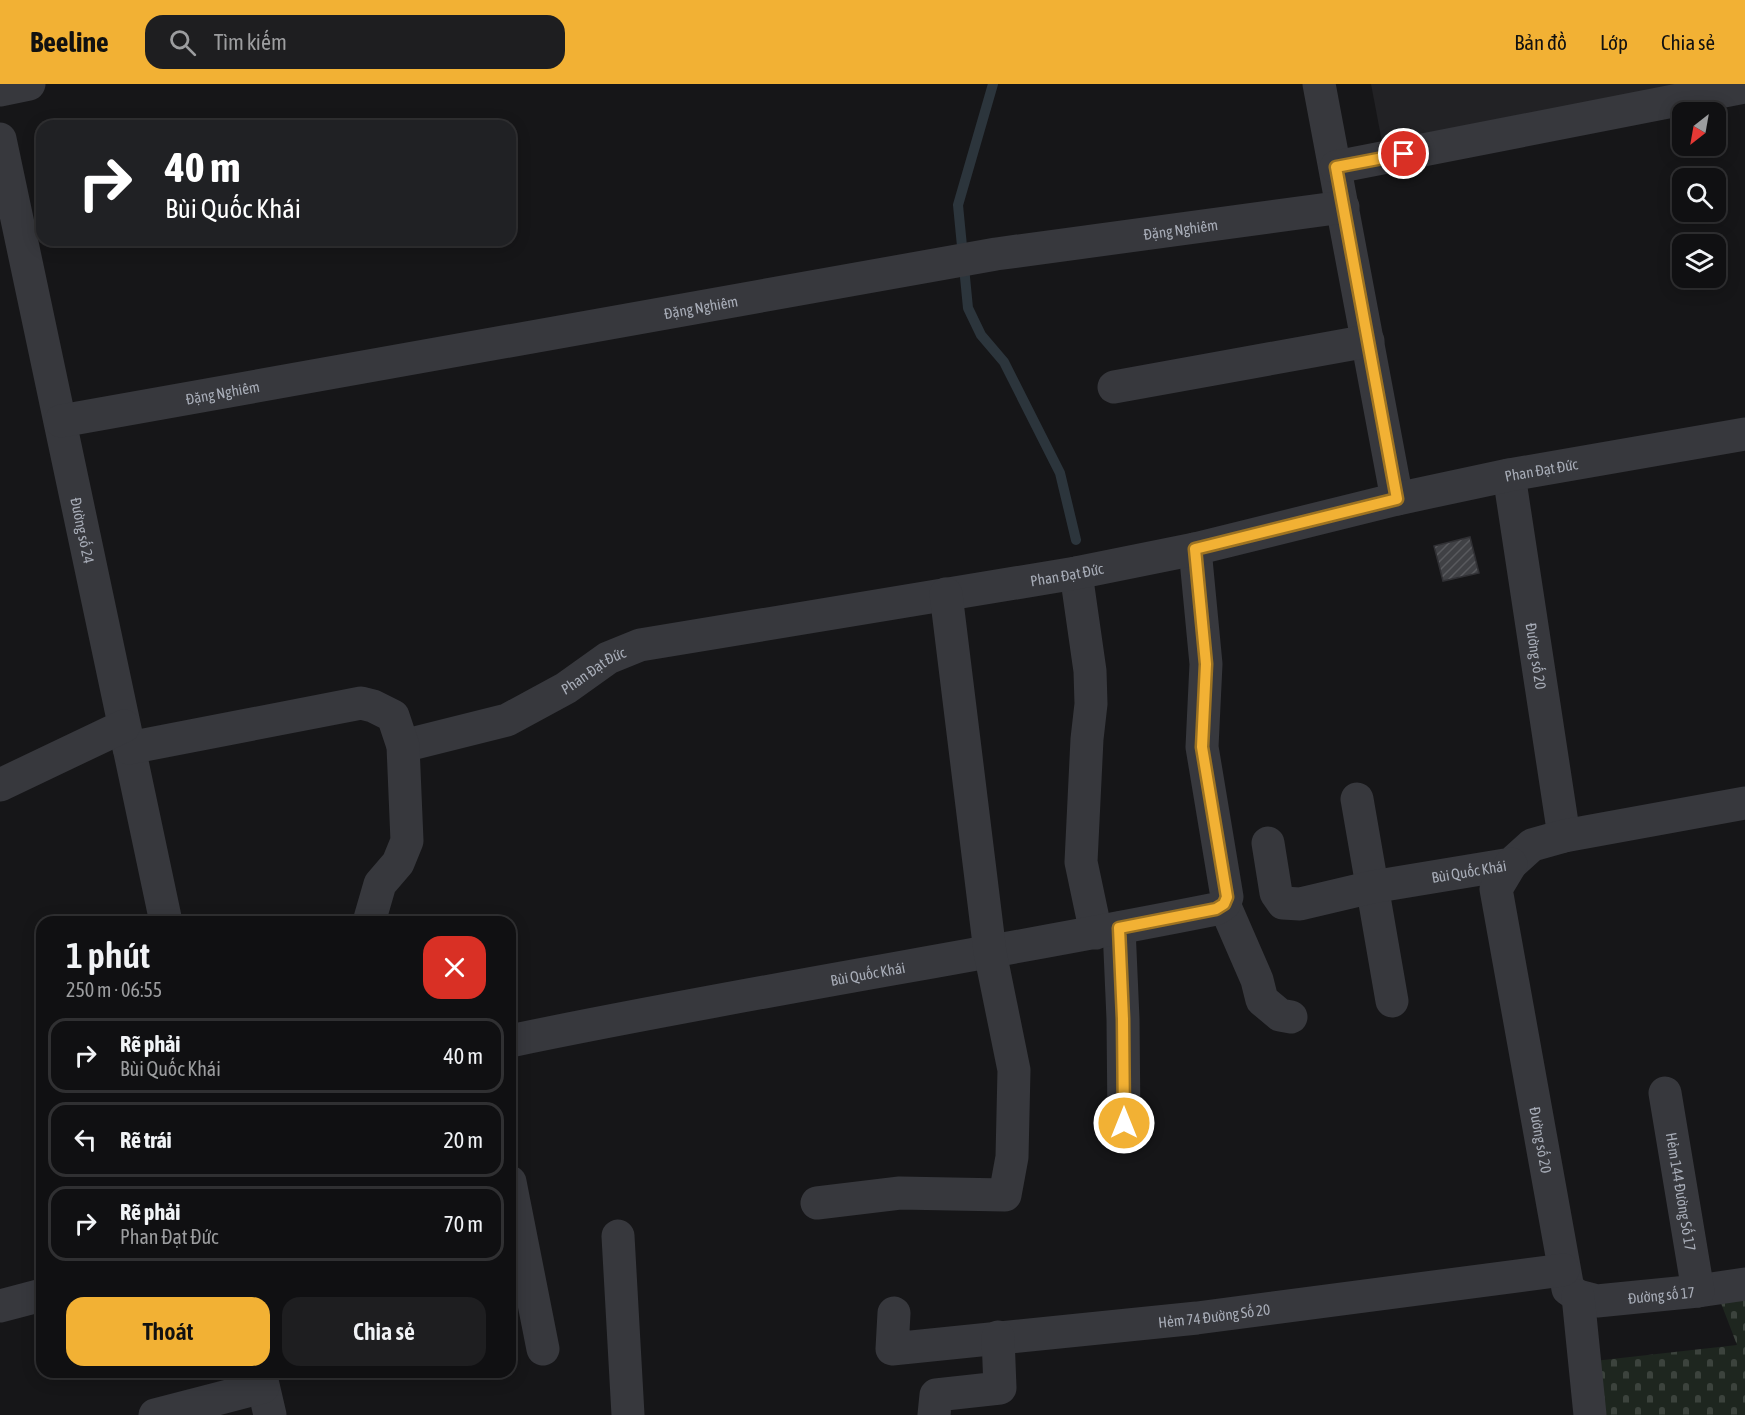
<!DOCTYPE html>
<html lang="vi">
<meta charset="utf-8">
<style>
:root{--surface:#101012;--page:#1e1e20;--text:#f1f3f6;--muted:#9c9d9f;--line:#303032;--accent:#f2b134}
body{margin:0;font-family:"Asap Condensed",sans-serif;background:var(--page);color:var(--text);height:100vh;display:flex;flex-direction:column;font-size:22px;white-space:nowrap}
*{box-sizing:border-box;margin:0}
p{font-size:20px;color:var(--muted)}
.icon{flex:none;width:33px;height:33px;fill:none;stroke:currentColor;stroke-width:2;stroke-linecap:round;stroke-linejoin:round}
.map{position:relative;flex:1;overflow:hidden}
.drawer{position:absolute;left:36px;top:832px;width:480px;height:462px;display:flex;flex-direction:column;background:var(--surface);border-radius:18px;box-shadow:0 3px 15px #0003,0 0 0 2px var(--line)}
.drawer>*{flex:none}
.guide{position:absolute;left:36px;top:36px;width:480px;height:126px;border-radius:18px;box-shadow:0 3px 15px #0003,0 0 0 2px var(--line);background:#202124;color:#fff;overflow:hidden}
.needle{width:39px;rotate:211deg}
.tools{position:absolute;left:1672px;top:18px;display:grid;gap:12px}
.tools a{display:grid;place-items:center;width:54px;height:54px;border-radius:12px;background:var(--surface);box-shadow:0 3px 15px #0003,0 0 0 2px var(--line);font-size:30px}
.pin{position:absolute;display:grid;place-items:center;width:51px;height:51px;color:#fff;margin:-26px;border:3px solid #fff;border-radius:50%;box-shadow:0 2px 6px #0007}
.me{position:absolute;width:66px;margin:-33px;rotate:0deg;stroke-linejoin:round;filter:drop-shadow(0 0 4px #0008)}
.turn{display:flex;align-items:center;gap:21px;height:126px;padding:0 30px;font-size:27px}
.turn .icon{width:78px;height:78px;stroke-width:2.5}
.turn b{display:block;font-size:42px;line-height:51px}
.round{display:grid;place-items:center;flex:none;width:63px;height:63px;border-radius:18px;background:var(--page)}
.summary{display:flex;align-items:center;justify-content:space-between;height:102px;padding:0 30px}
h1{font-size:36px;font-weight:600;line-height:45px}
.action{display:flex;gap:12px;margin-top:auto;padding:12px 30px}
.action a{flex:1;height:69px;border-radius:18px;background:var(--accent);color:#111;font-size:24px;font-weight:600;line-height:69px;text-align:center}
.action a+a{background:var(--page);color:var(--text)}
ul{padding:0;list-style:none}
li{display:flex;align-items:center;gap:18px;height:75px;margin:0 12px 9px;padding:0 18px;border:3px solid var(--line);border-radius:18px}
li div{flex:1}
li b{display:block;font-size:22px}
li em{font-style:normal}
header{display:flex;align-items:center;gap:36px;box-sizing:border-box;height:84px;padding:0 30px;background:var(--accent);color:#111}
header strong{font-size:28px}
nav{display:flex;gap:33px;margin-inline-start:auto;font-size:21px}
.search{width:420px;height:54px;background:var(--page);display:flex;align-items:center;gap:15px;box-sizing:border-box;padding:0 21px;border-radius:18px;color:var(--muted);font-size:22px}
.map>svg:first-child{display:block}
.built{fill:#222225}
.cemetery{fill:url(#cemetery-stones)}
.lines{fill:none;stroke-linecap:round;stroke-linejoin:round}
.stream{stroke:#2c353c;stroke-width:10}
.building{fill:url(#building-hatch);stroke:#303034;stroke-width:1.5}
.minor{stroke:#37383d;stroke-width:33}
.route-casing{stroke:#9d7322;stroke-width:15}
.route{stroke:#f2b134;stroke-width:10}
.labels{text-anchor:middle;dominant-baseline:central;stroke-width:4.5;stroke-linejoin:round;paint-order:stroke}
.street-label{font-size:15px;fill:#a8adb8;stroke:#111113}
</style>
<header>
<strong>Beeline</strong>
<div class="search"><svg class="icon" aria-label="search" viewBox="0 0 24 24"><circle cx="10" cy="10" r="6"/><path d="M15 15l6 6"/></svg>Tìm kiếm</div>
<nav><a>Bản đồ</a><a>Lớp</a><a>Chia sẻ</a></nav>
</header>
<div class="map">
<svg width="1745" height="1331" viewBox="0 0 1745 1331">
<defs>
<pattern id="cemetery-stones" width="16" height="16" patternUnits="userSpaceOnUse" patternTransform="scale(1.5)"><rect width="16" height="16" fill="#1e261f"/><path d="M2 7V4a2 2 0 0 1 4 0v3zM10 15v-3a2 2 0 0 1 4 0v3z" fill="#3c433d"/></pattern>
<pattern id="building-hatch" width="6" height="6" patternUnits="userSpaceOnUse" patternTransform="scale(1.5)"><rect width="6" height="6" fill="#404145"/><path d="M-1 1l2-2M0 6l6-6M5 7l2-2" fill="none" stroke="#595a5e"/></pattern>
</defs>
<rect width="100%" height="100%" fill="#161618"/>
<path class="built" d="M 1371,0 L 1719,0 L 1382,58 Z"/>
<path class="cemetery" d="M 1745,1211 L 1745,1331 L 1595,1331 L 1585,1278 L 1737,1261 L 1719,1214 Z"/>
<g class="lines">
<path class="stream" d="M 993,0 L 958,121 L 968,224 L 981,251 L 1004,278 L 1060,389 L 1076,456"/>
</g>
<path class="building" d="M 1470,453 L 1479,489 L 1443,497 L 1434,462 Z"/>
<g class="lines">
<g class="minor">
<path d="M 1319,0 L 1397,415"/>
<path d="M 0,6 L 29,0"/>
<path id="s1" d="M 0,55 L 166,838"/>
<path d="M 1336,83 L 1745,3"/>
<path d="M 1114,303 L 1368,257"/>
<path id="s2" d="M 61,337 L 996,170 L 1343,123"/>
<path id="s3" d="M 1509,391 L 1564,752"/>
<path d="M 1195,465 L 1206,580 L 1202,663 L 1227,813 L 1224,820 L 1257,896 L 1262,916 L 1280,931 L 1291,933"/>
<path d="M 1076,489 L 1090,587 L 1091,620 L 1087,655 L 1081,778 L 1096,849"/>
<path id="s4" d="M 403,662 L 507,636 L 566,604 L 608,574 L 640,561 L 1076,489 L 1195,465 L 1397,415 L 1509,391 L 1745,350"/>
<path d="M 129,664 L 361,619 L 373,622 L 393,632 L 403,662 L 407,757 L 398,779 L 380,800 L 369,838"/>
<path d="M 0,701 L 124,642"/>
<path d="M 1357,715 L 1392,917"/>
<path id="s5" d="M 1268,759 L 1276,809 L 1283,819 L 1300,820 L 1372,803 L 1511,780 L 1532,761 L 1564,752 L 1745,719"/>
<path id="s6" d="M 1511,780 L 1496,805 L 1568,1205 L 1578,1212 L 1597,1217 L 1698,1207 L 1745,1200"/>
<path d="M 1119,844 L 1123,935 L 1124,1039"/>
<path id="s7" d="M 510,957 C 744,908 981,872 1216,825 L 1224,820"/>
<path id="s8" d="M 1665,1009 L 1698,1207"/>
<path d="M 510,1098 L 543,1265"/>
<path d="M 817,1119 L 900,1109 L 1005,1111 L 1012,1073 L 1014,986 L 990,868 L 946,510"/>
<path d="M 618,1152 L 628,1331"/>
<path d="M 1578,1212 L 1590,1331"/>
<path d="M 0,1222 L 42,1211"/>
<path id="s9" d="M 894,1229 L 892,1265 L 1197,1234 L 1563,1186"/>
<path d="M 260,1288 L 270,1331"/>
<path d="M 155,1331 L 263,1303"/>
<path d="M 934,1331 L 936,1311 L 1000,1304 L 998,1253"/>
</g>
</g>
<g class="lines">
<g class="route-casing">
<path id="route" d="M 1124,1039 L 1123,935 L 1119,844 L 1216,825 L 1224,820 L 1227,813 L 1202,663 L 1206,580 L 1195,465 L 1397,415 L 1336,83 L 1404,70"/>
</g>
<use href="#route" class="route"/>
</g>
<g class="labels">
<g class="street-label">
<text stroke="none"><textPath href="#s2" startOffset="1136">Đặng Nghiêm</textPath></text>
<text stroke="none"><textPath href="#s2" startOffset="650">Đặng Nghiêm</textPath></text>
<text stroke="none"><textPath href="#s2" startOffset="164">Đặng Nghiêm</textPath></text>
<text stroke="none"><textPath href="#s4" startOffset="1179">Phan Đạt Đức</textPath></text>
<text stroke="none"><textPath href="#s1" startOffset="400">Đường số 24</textPath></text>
<text stroke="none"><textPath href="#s4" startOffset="693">Phan Đạt Đức</textPath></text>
<text stroke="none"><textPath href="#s3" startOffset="183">Đường số 20</textPath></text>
<text stroke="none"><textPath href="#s4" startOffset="207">Phan Đạt Đức</textPath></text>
<text stroke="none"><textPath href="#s5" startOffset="252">Bùi Quốc Khái</textPath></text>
<text stroke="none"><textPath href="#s7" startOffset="364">Bùi Quốc Khái</textPath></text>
<text stroke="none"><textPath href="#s6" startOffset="284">Đường số 20</textPath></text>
<text stroke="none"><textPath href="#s8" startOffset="100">Hẻm 144 Đường Số 17</textPath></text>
<text stroke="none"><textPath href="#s6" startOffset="532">Đường số 17</textPath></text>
<text stroke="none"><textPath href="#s9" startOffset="360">Hẻm 74 Đường Số 20</textPath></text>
</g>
</g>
</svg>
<div class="tools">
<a><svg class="needle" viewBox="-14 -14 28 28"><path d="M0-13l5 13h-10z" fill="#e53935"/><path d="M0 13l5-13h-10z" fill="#9c9d9f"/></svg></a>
<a><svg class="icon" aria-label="search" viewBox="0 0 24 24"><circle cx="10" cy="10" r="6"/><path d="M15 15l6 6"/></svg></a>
<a><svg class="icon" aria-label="layers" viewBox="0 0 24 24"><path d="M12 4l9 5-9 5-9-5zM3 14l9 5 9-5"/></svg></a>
</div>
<div class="pin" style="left:1404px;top:70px;background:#d93025"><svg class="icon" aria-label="arrive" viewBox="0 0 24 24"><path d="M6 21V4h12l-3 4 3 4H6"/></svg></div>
<svg class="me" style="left:1124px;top:1039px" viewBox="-20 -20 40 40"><circle r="17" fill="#f2b134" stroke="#fff" stroke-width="3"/><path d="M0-11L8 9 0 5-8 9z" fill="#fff"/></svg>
<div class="guide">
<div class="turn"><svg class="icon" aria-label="right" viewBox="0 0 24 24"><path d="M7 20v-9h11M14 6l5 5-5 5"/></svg><div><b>40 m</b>Bùi Quốc Khái</div></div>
</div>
<section class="drawer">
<div class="summary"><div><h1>1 phút</h1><p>250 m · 06:55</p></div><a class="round" style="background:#d93025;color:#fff"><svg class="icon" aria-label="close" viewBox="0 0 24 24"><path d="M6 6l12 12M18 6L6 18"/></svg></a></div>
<ul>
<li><svg class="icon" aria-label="right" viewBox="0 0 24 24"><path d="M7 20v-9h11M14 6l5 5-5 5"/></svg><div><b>Rẽ phải</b><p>Bùi Quốc Khái</p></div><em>40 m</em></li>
<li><svg class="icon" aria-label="left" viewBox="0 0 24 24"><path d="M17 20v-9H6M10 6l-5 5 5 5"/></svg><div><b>Rẽ trái</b></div><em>20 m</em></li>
<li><svg class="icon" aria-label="right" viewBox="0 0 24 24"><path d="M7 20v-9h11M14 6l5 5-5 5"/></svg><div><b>Rẽ phải</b><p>Phan Đạt Đức</p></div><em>70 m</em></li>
</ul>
<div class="action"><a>Thoát</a><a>Chia sẻ</a></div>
</section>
</div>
